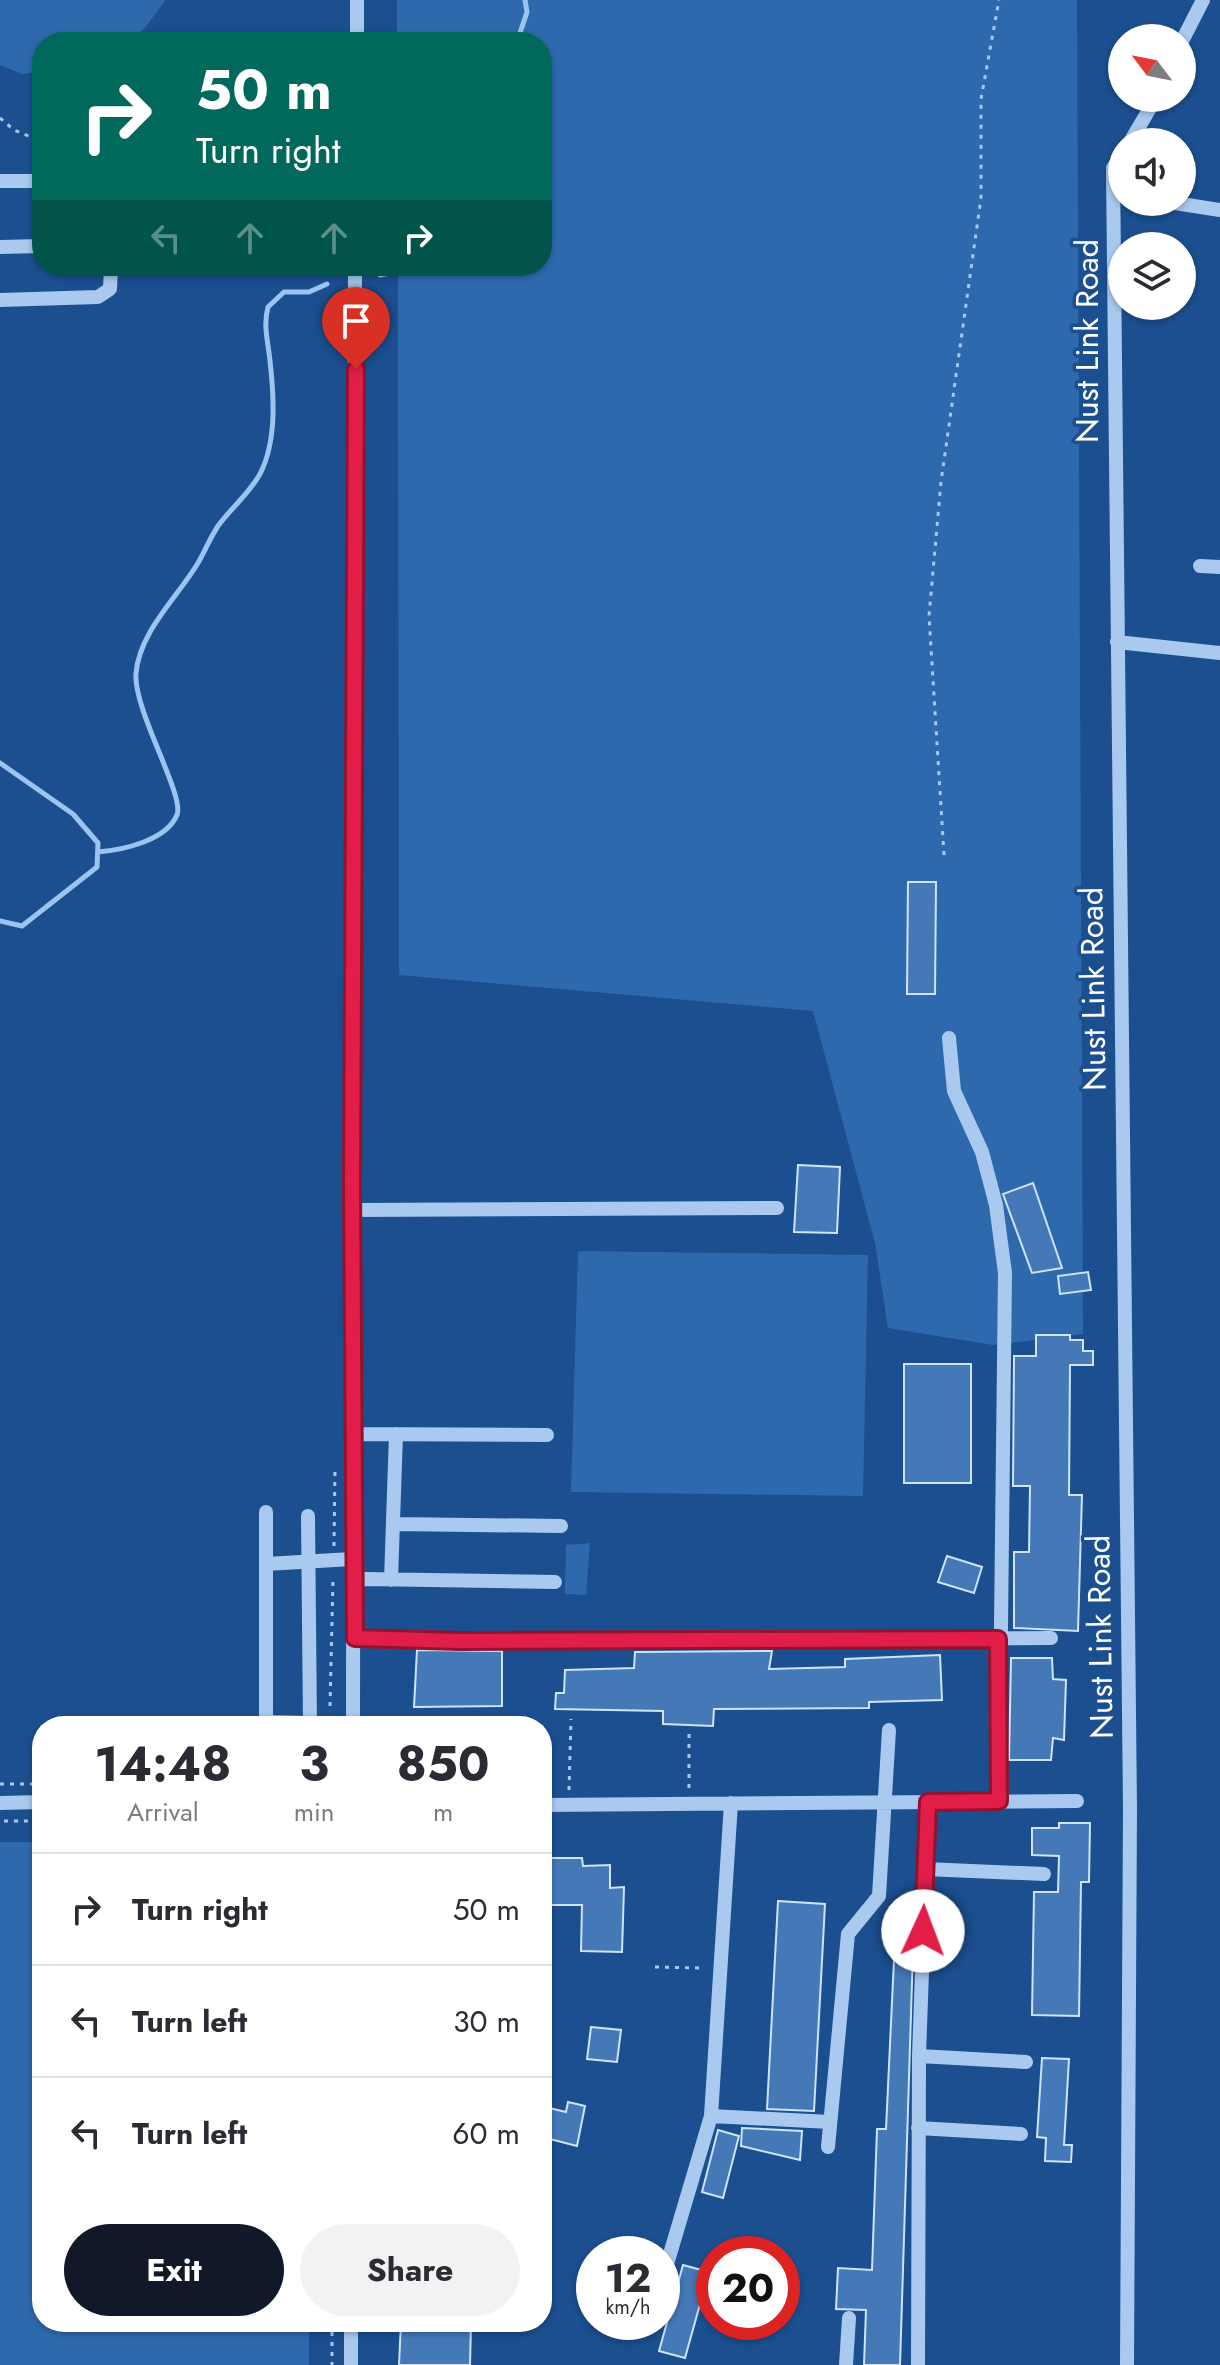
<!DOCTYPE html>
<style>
:root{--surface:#fff;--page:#f2f2f3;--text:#2b2b33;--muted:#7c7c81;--line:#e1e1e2;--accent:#111827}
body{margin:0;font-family:Jost,sans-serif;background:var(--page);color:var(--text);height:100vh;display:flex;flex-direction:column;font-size:30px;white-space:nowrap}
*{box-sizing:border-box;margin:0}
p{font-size:26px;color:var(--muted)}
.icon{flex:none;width:44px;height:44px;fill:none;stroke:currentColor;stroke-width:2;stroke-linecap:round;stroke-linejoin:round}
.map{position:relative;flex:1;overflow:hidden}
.side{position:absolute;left:32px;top:1716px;width:520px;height:616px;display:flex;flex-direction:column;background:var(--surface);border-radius:32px;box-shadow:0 2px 6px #0004}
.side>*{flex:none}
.top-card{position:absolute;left:32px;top:32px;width:520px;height:244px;border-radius:32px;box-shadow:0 2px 6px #0004;background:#00695c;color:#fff;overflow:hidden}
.needle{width:52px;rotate:302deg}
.tools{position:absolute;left:1108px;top:24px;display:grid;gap:16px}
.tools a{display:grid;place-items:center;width:88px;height:88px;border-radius:50%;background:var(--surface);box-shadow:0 2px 6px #0004;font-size:40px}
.speed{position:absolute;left:576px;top:2236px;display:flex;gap:16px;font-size:40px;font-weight:700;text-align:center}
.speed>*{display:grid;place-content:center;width:104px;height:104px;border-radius:50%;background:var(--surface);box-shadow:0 2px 6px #0004;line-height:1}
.speed small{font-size:20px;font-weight:400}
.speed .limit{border:12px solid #d22;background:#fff;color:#111}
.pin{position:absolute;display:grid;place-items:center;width:68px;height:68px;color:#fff;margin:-82px -34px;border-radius:50% 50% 50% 0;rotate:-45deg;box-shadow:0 0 8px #0007}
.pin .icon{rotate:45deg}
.me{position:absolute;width:88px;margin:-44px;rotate:2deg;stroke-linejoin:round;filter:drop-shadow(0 0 6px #0008)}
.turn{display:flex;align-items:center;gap:28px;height:168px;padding:0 32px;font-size:36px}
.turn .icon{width:104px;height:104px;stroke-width:2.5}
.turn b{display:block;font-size:56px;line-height:68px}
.lanes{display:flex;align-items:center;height:76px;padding:0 32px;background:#0003;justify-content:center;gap:40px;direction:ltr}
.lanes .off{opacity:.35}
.eta{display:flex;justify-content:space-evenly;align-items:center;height:136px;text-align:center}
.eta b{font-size:48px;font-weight:700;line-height:56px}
.action{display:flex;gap:16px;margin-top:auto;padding:16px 32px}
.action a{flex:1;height:92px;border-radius:48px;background:var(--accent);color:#fff;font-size:32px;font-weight:700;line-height:92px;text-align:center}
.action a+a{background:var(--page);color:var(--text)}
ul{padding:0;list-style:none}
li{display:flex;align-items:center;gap:24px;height:112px;padding:0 32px;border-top:2px solid var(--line)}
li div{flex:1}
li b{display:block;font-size:30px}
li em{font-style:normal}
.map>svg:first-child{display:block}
.green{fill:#2e69ad}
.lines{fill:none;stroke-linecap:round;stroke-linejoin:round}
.stream{stroke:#9cc4f0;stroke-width:5}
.building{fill:#4478b7;stroke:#cfe3fa;stroke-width:2}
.path{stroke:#a9c9ee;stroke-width:3;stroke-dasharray:4 6;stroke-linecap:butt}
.minor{stroke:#a9c9ee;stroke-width:14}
.route-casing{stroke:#92132f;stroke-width:20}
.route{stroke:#e11d48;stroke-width:14}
.labels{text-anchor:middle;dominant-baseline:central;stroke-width:7;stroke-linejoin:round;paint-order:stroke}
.street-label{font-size:32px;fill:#fff;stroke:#1b4f8f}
</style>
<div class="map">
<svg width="1220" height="2365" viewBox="0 0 1220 2365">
<rect width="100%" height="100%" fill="#1b4f8f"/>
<path class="green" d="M 0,0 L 166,0 L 144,29 L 129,42 L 42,42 L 42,71 L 22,74 L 0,65 Z
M 397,0 L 1077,0 L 1083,1334 L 993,1345 L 888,1328 L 875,1243 L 813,1011 L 399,975 L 398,266 L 542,266 L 542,42 L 397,42 Z
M 578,1251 L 868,1255 L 863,1496 L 571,1492 Z
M 590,1543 L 586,1595 L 565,1594 L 566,1545 Z
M 0,1842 L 42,1842 L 42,2322 L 309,2322 L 309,2365 L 0,2365 Z"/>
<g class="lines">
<path class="stream" d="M 517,42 L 527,12 L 525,0
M 380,275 L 426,266
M 0,763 L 73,814 L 98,843 L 97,867 L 22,926 L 0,921
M 98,852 C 122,850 166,841 177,815 C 185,795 133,710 136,673 C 140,631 177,598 198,563 C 205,551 210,538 218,526 C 231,508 249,494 260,474 C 277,441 274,396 270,361 C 268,341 263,326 268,307 L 284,292 L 309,292 L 327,284"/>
</g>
<path class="building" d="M 908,882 L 936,882 L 935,994 L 907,994 Z
M 798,1165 L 840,1167 L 837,1233 L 794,1232 Z
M 1033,1183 L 1062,1268 L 1032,1273 L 1003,1194 Z
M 1088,1272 L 1091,1290 L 1060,1294 L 1058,1276 Z
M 1036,1335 L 1070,1335 L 1070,1340 L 1083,1340 L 1083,1351 L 1093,1351 L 1093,1365 L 1070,1365 L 1069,1495 L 1082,1495 L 1078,1631 L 1014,1628 L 1014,1552 L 1029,1552 L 1030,1486 L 1013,1486 L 1014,1356 L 1036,1356 Z
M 904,1364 L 971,1364 L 971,1483 L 904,1483 Z
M 947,1556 L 982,1567 L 974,1593 L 938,1582 Z
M 417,1650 L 502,1651 L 502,1706 L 414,1707 Z
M 772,1651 L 769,1669 L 845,1667 L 845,1659 L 940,1655 L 942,1700 L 869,1702 L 869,1708 L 714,1709 L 713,1726 L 663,1724 L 663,1711 L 555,1709 L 556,1693 L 564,1693 L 565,1670 L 634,1668 L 635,1652 Z
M 1011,1658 L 1052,1658 L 1053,1679 L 1066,1680 L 1064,1740 L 1053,1738 L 1051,1760 L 1009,1760 Z
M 1059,1823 L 1090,1823 L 1089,1882 L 1081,1882 L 1079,2016 L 1032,2015 L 1034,1892 L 1058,1892 L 1059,1856 L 1032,1855 L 1032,1828 L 1059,1828 Z
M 542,1858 L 582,1858 L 583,1866 L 610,1865 L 610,1888 L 624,1887 L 622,1952 L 581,1951 L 582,1905 L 542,1905 Z
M 778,1901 L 825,1904 L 814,2111 L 767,2109 Z
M 896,1917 L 914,1918 L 900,2365 L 864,2365 L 866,2310 L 836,2309 L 838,2268 L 872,2270 L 877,2129 L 886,2129 Z
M 591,2027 L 621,2030 L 617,2062 L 587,2059 Z
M 1042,2058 L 1069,2059 L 1064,2145 L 1072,2145 L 1071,2162 L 1045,2161 L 1046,2138 L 1037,2137 Z
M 568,2102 L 585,2106 L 577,2146 L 542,2137 L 545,2107 L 566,2112 Z
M 742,2128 L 802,2131 L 800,2160 L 741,2146 Z
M 718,2130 L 739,2136 L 723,2198 L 702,2192 Z
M 683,2265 L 709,2272 L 685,2358 L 659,2351 Z
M 401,2322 L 471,2322 L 470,2365 L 399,2365 Z"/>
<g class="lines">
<path class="path" d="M 41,78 L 42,96
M 0,118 L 14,130 L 36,139 L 42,152
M 36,139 L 42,109
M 944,855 L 929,616 L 941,482 L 981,198 L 981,99 L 999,0
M 334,1546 L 335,1470
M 330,1706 L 333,1578
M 689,1734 L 689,1789
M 0,1784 L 38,1784
M 569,1790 L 571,1719
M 4,1821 L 42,1821
M 655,1967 L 703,1968
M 332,2322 L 332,2365"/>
<path class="minor" d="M 1182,41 L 1203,0
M 357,42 L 357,0
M 1130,142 L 1156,98
M 1122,154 L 1113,168 L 1130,1809 L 1127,2365
M 0,181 L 42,181
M 1175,203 L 1220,210
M 0,247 L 42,246
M 0,300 L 98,297 L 110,289 L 111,266
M 1200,566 L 1220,567
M 1117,642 L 1220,653
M 949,1038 L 954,1091 L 982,1152 L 996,1205 L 1005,1273 L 999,1801
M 352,1210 L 777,1208
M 352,1434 L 547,1435
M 266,1512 L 266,1726
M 308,1516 L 310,1726
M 393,1524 L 561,1526
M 266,1564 L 352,1559
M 391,1580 L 396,1434
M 353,1583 L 365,1579 L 555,1582
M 355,1638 L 460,1641 L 1051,1638
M 266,1722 L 353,1724
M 353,1726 L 355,266
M 0,1803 L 42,1802
M 542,1805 L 1077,1801
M 925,1869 L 1044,1874
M 919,2056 L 1026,2062
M 711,2116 L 830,2122
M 918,2128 L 1021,2134
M 828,2147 L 848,1934 L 879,1896 L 889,1730
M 662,2281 L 711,2116 L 731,1803
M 351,2365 L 351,2322
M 846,2365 L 849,2318
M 918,2365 L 919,2056 L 928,1802"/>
</g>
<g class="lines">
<g class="route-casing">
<path id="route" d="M 356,369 L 352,1184 L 355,1638 L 460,1641 L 998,1639 L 999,1801 L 928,1802 L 923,1931"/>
</g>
<use href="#route" class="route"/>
</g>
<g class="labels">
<g class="street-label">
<text transform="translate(1087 341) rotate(-90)">Nust Link Road</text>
<text transform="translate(1093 989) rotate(-91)">Nust Link Road</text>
<text transform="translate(1100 1637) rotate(-91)">Nust Link Road</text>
</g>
</g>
</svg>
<div class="tools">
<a><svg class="needle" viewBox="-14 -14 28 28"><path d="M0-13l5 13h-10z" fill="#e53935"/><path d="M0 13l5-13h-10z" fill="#7c7c81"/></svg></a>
<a><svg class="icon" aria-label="sound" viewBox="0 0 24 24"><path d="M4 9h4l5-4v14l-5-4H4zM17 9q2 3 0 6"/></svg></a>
<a><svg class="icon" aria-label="layers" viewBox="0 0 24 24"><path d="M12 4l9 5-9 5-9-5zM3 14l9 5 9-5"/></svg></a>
</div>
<div class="speed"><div>12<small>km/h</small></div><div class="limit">20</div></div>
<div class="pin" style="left:356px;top:369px;background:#d93025"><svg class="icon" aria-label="arrive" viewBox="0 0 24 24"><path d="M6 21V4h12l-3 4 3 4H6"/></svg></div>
<svg class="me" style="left:923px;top:1931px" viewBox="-20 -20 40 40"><circle r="19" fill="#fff"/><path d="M0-13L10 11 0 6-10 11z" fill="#e11d48"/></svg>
<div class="top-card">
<div class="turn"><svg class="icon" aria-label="right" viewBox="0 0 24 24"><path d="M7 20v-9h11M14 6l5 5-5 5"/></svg><div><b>50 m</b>Turn right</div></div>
<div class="lanes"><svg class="icon off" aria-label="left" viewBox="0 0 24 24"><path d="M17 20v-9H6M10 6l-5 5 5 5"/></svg><svg class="icon off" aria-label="ahead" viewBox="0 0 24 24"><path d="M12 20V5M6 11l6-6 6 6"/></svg><svg class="icon off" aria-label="ahead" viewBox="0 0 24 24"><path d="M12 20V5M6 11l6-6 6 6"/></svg><svg class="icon" aria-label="right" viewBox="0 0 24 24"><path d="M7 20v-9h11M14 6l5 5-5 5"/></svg></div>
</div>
<section class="side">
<div class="eta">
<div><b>14:48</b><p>Arrival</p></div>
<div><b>3</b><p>min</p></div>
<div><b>850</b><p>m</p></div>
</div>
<ul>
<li><svg class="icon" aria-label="right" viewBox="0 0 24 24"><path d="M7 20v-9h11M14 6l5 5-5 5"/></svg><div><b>Turn right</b></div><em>50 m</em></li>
<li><svg class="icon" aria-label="left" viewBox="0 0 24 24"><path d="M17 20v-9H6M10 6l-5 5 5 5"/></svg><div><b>Turn left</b></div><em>30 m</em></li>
<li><svg class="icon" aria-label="left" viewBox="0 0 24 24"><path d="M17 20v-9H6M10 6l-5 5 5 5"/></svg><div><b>Turn left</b></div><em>60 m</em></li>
</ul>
<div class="action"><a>Exit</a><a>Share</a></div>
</section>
</div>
